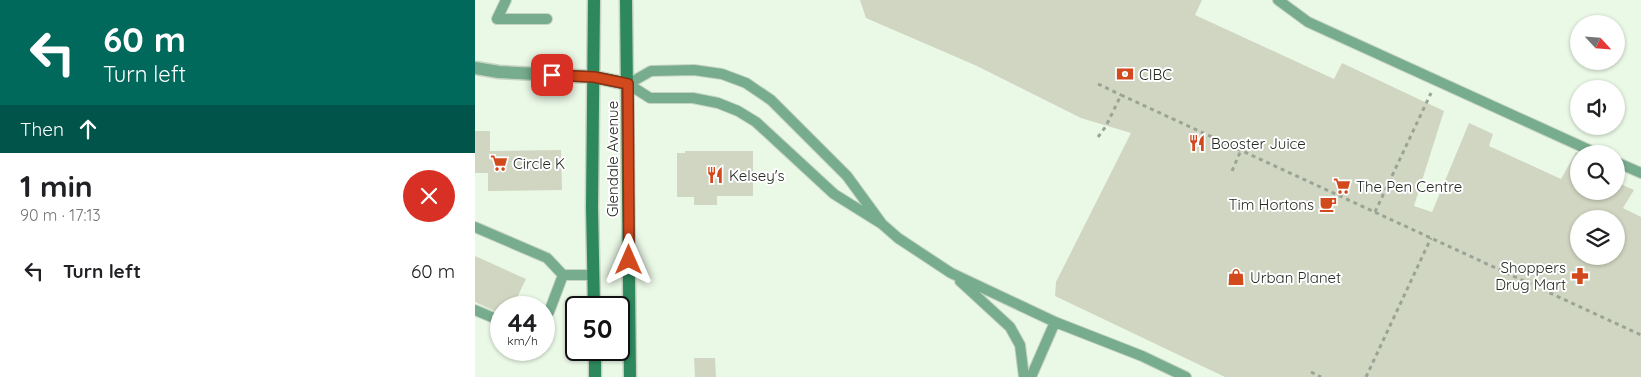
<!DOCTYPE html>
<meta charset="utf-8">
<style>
:root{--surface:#fff;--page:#f6f6f6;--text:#202124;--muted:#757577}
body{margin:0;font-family:Quicksand,sans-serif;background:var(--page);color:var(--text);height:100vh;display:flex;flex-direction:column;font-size:19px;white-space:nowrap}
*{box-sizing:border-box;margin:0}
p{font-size:16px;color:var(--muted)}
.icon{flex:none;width:28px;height:28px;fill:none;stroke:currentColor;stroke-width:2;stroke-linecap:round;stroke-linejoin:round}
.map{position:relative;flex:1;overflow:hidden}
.sheet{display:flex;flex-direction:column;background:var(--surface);width:475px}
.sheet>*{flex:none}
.banner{background:#00695c;color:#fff;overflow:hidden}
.needle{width:32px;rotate:116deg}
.buttons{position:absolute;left:1095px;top:15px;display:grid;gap:10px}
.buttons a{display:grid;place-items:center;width:55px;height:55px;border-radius:50%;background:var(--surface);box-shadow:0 1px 4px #0004;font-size:25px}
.speed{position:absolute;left:15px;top:296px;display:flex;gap:10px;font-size:25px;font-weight:700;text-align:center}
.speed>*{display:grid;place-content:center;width:65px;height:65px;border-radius:50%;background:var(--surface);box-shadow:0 1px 4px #0004;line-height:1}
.speed small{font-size:12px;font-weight:400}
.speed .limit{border:2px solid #111;border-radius:8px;background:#fff;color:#111}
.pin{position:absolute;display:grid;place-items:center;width:42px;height:42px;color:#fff;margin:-21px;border-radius:10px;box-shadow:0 2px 8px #0006}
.me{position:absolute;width:55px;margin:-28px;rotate:0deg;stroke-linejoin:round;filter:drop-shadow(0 0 4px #0008)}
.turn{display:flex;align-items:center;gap:18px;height:105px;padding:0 20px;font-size:22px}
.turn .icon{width:65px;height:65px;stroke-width:2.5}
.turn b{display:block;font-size:35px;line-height:42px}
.then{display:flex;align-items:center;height:48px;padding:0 20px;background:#0003;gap:10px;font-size:19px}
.round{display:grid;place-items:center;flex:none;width:52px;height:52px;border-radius:26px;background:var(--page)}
.overview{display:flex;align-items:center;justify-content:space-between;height:85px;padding:0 20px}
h1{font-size:30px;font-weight:700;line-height:38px}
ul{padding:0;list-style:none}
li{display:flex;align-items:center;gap:15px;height:65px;padding:0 20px}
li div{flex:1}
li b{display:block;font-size:19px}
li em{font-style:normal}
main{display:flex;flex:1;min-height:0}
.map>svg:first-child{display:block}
.building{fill:#d1d6c2;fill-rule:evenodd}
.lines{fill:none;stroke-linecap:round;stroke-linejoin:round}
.lane-casing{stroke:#c6d3c3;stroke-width:12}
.street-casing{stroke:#c6d3c3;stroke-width:15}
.secondary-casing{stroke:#c6d3c3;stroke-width:15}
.path{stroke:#99a496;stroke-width:3;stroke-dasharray:4 4;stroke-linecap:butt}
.lane{stroke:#77ac8e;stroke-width:10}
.street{stroke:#77ac8e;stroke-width:12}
.secondary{stroke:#2e885e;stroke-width:12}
.route-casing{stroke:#882f12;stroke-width:12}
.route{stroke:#d1491c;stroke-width:9}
.labels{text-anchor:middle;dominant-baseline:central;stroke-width:4;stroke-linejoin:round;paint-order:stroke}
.poi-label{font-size:15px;fill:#242922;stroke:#fff;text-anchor:start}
.street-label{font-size:15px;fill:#242922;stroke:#fff}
</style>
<main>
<section class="sheet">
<div class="banner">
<div class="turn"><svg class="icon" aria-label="left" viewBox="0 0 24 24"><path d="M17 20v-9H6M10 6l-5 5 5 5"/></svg><div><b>60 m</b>Turn left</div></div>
<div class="then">Then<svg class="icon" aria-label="ahead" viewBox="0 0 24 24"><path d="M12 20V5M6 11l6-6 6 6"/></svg></div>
</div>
<div class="overview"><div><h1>1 min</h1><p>90 m · 17:13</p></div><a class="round" style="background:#d93025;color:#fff"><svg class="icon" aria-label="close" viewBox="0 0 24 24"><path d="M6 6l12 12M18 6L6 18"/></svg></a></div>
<ul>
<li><svg class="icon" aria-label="left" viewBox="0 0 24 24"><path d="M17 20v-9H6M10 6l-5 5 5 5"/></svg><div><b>Turn left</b></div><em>60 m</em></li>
</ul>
</section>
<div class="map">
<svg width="1166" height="377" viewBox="0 0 1166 377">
<rect width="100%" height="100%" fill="#eaf8e6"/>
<path class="building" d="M 385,0 L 727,0 L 720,15 L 859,79 L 867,63 L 969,111 L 939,206 L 957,212 L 994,123 L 1018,134 L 1014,146 L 1086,179 L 1101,152 L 1104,153 L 1104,191 L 1141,191 L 1141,182 L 1159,190 L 1148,208 L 1166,217 L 1166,377 L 750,377 L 580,296 L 581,282 L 656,133 L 606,118 L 502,66 L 391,18 ZM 1104,219 L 1141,219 L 1141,256 L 1104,256 Z
M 0,131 L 15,131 L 15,151 L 86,150 L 87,190 L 13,191 L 13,173 L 0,173 Z
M 210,151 L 278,151 L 278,196 L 242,196 L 242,205 L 219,205 L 219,197 L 202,197 L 202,153 L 210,153 Z
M 0,256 L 51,279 L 37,308 L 26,308 L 26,314 L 0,302 Z
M 219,358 L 240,358 L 241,377 L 220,377 Z"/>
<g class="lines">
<g class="lane-casing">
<path id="lane" d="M 31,0 L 22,19 L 72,19
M 803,0 L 833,22 L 1123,154
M 1141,162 L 1166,173
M 407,224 L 372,176 L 296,100 L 271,83 L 247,74 L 219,70 L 176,71 L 153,84 L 175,98 L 218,98 L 243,103 L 263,111 L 281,122 L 359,194 L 407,224 L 423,238 L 476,273 L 580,322 L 667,356 L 711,377
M 0,227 L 72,258 L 88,275 L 118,275
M 485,281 L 535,327 L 545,345 L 549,377
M 0,310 L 26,321
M 69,318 L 74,312 L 88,275
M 556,377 L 580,322"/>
</g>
<g class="street-casing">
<path id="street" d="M 0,68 L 24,72 L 119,77"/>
</g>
<g class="secondary-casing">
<path id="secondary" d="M 151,0 L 155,377
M 119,77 L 153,84
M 119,308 L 117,207 L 119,0
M 120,350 L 120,377"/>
</g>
<path class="path" d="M 623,84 L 646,95
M 623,137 L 631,126 L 646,95 L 1166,335
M 757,171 L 766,150
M 900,212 L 956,93
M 836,372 L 846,377
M 891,377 L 956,238"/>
<use href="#lane" class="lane"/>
<use href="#street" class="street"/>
<use href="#secondary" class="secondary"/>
</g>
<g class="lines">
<g class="route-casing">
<path id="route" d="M 77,75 L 119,77 L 153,84 L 154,260"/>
</g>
<use href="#route" class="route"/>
</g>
<defs>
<g id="bank-bare" transform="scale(1.35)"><path d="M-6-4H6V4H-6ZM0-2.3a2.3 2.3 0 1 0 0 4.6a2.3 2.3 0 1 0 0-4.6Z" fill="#d1491c" stroke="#fff" stroke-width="2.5" paint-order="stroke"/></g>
<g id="restaurant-bare" transform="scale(1.35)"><path d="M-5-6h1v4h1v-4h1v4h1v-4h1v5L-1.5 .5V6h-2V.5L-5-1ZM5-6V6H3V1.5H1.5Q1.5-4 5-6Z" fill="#d1491c" stroke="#fff" stroke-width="2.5" paint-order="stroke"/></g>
<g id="supermarket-bare" transform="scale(1.35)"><path d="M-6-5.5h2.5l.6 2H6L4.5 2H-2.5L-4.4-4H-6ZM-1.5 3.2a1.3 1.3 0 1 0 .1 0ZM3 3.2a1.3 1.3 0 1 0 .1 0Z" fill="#d1491c" stroke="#fff" stroke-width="2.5" paint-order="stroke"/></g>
<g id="cafe-bare" transform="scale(1.35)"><path d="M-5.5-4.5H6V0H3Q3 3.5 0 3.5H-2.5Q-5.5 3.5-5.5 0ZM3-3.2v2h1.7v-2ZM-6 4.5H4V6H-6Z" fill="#d1491c" stroke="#fff" stroke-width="2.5" paint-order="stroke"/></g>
<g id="pharmacy-bare" transform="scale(1.35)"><path d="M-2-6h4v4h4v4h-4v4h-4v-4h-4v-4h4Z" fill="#d1491c" stroke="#fff" stroke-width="2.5" paint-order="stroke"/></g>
<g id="shop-bare" transform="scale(1.35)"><path d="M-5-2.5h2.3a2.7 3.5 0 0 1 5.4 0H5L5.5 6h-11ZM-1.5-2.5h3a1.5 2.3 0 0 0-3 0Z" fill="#d1491c" stroke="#fff" stroke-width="2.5" paint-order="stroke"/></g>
</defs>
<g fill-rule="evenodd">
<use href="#bank-bare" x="650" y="74"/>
<use href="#restaurant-bare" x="722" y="143"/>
<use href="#supermarket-bare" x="24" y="163"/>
<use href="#restaurant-bare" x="240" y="175"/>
<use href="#supermarket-bare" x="867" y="186"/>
<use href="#cafe-bare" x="853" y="204"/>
<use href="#pharmacy-bare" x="1105" y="276"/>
<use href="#shop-bare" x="761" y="277"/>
</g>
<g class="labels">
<g class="poi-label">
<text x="664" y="74">CIBC</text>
<text x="736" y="143">Booster Juice</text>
<text x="38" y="163">Circle K</text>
<text x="254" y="175">Kelsey's</text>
<text x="881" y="186">The Pen Centre</text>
<text x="839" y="204" text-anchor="end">Tim Hortons</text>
<text x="1091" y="267" text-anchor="end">Shoppers<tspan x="1091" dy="17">Drug Mart</tspan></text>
<text x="775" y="277">Urban Planet</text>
</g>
<g class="street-label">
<text transform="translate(137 159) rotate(-90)">Glendale Avenue</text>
</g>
</g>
</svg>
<div class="buttons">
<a><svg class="needle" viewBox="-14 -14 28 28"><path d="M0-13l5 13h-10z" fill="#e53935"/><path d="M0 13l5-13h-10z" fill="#757577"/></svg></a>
<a><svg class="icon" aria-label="sound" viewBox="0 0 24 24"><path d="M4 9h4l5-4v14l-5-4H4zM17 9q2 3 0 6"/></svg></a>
<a><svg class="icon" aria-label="search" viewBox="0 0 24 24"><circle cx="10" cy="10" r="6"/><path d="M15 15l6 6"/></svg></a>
<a><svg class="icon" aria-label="layers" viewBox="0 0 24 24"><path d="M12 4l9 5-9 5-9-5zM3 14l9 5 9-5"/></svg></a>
</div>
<div class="speed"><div>44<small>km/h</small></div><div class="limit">50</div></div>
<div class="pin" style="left:77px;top:75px;background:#d93025"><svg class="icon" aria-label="arrive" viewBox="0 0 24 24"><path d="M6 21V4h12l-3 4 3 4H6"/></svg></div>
<svg class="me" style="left:154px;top:260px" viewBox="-20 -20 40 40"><path d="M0-17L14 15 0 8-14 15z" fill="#d1491c" stroke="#fff" stroke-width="4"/></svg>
</div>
</main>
